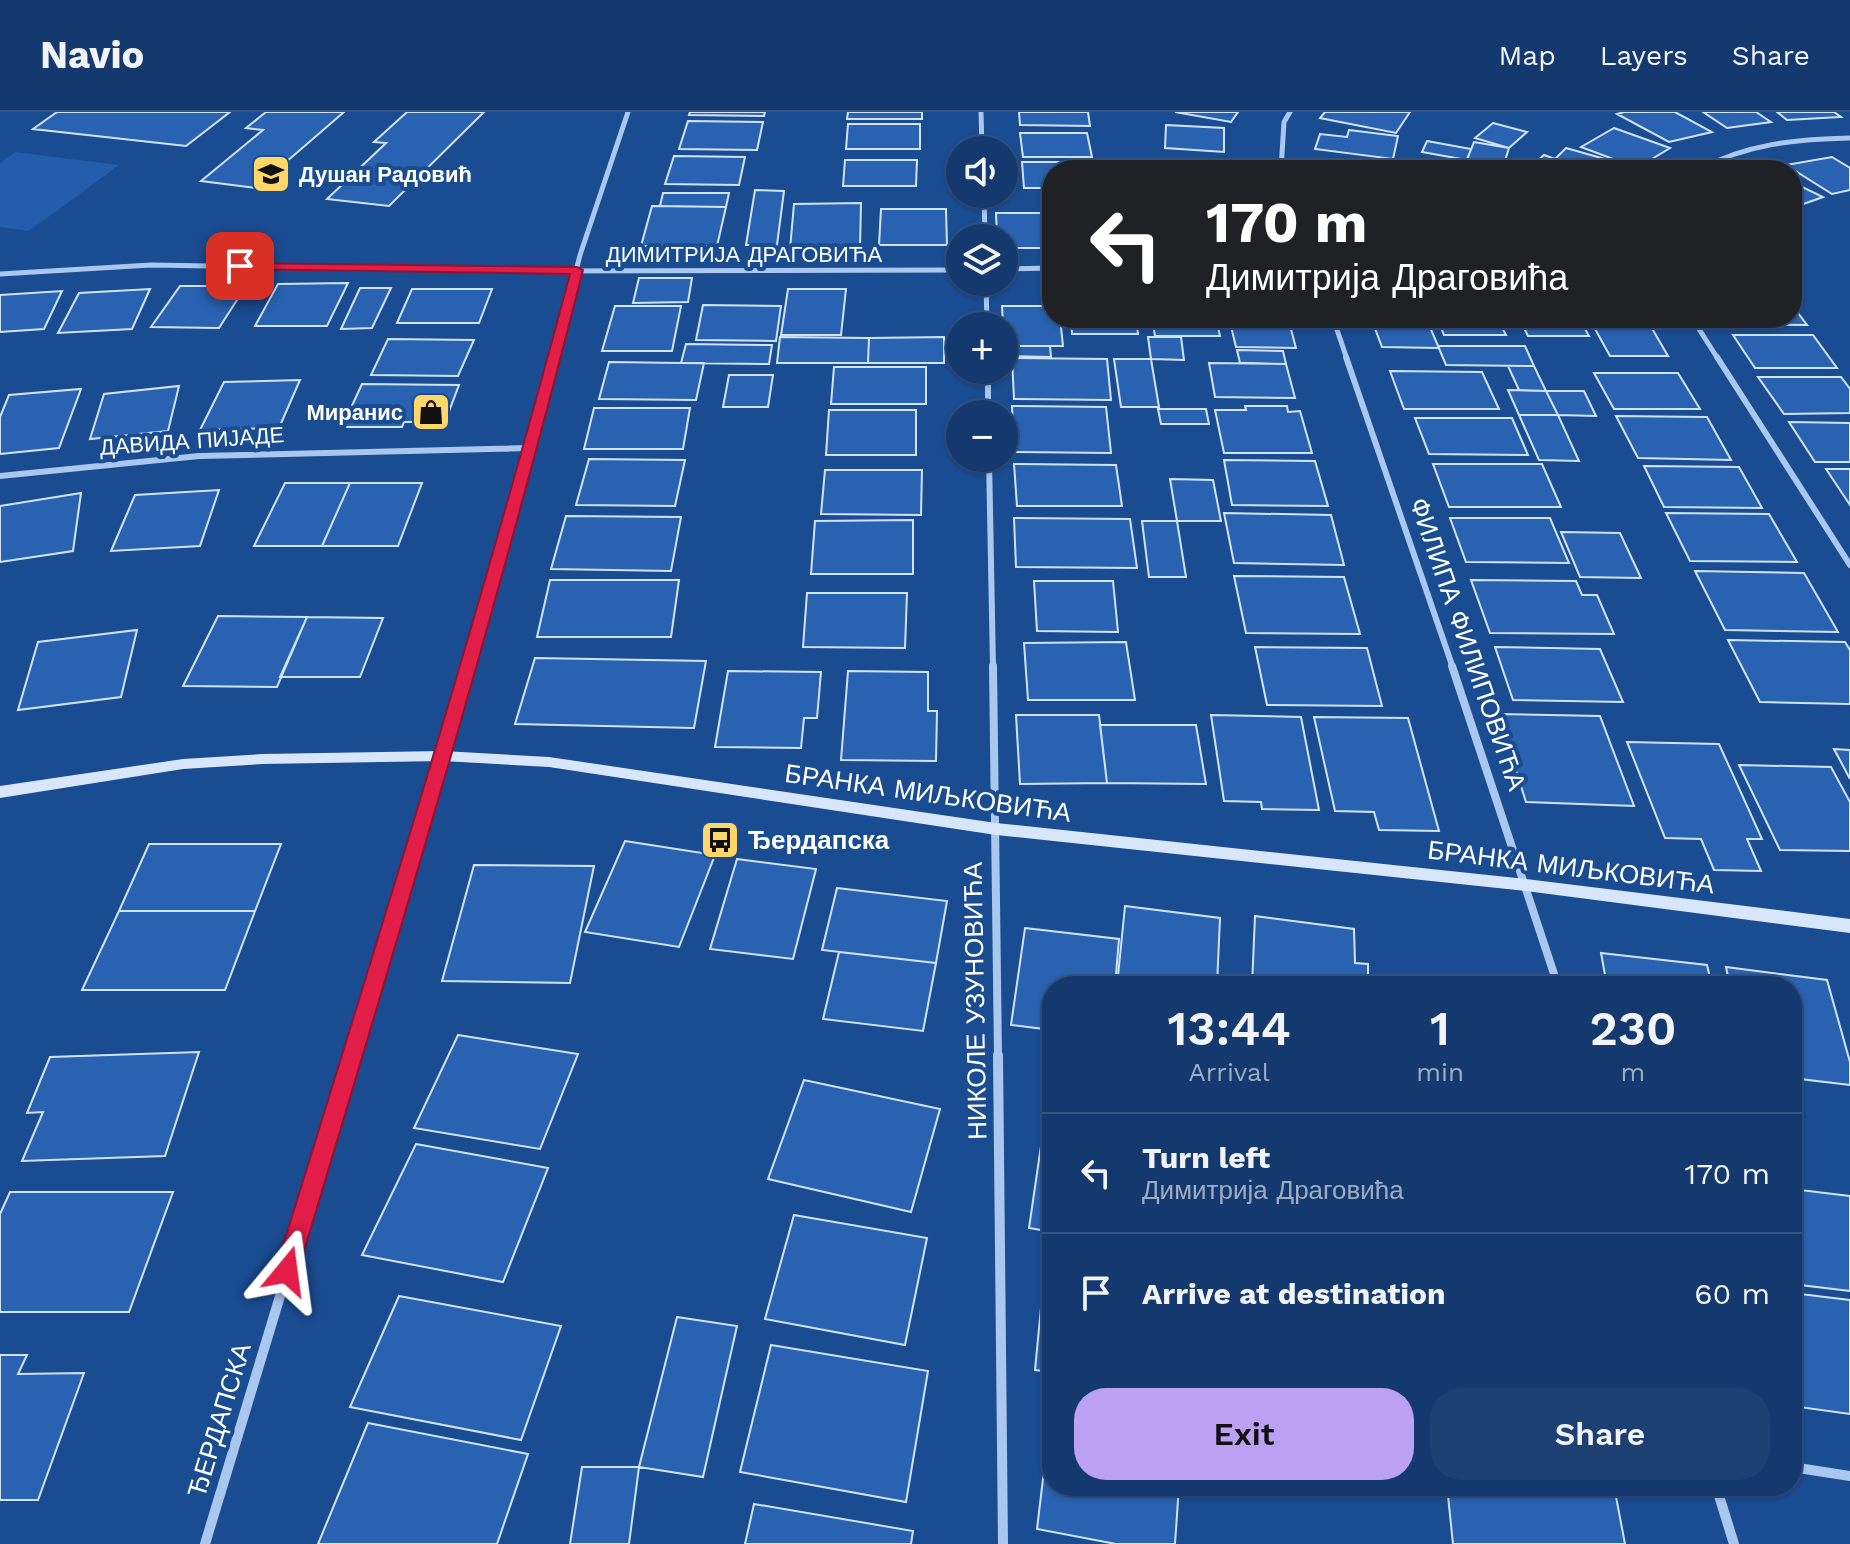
<!DOCTYPE html>
<meta charset="utf-8">
<style>
:root{--surface:#14396e;--page:#1d4073;--text:#f1f3f6;--muted:#9dacc2;--line:#335381;--accent:#bca0f2}
body{margin:0;font-family:"Work Sans",sans-serif;background:var(--page);color:var(--text);height:100vh;display:flex;flex-direction:column;font-size:30px;white-space:nowrap}
*{box-sizing:border-box;margin:0}
p{font-size:26px;color:var(--muted)}
.icon{flex:none;width:44px;height:44px;fill:none;stroke:currentColor;stroke-width:2;stroke-linecap:round;stroke-linejoin:round}
.map{position:relative;flex:1;overflow:hidden}
.details{position:absolute;left:1042px;top:864px;width:760px;height:520px;display:flex;flex-direction:column;background:var(--surface);border-radius:32px;box-shadow:0 2px 6px #0004,0 0 0 2px var(--line)}
.details>*{flex:none}
.top-card{position:absolute;left:1042px;top:48px;width:760px;height:168px;border-radius:32px;box-shadow:0 2px 6px #0004,0 0 0 2px var(--line);background:#202124;color:#fff;overflow:hidden}
.fabs{position:absolute;left:946px;top:24px;display:grid;gap:16px}
.fabs a{display:grid;place-items:center;width:72px;height:72px;border-radius:50%;background:var(--surface);box-shadow:0 2px 6px #0004,0 0 0 2px var(--line);font-size:40px}
.pin{position:absolute;display:grid;place-items:center;width:68px;height:68px;color:#fff;margin:-34px;border-radius:16px;box-shadow:0 4px 12px #0006}
.me{position:absolute;width:88px;margin:-44px;rotate:16deg;stroke-linejoin:round;filter:drop-shadow(0 0 6px #0008)}
.turn{display:flex;align-items:center;gap:28px;height:168px;padding:0 32px;font-size:36px}
.turn .icon{width:104px;height:104px;stroke-width:2.5}
.turn b{display:block;font-size:56px;line-height:68px}
.eta{display:flex;justify-content:space-evenly;align-items:center;height:136px;text-align:center}
.eta b{font-size:48px;font-weight:600;line-height:56px}
.cta{display:flex;gap:16px;margin-top:auto;padding:16px 32px}
.cta a{flex:1;height:92px;border-radius:32px;background:var(--accent);color:#111;font-size:32px;font-weight:600;line-height:92px;text-align:center}
.cta a+a{background:var(--page);color:var(--text)}
ul{padding:0;list-style:none}
li{display:flex;align-items:center;gap:24px;height:120px;padding:0 32px;border-top:2px solid var(--line)}
li div{flex:1}
li b{display:block;font-size:30px}
li em{font-style:normal}
header{display:flex;align-items:center;gap:48px;box-sizing:border-box;height:112px;padding:0 40px;background:var(--surface);border-bottom:2px solid var(--line)}
header strong{font-size:38px}
nav{display:flex;gap:44px;margin-inline-start:auto;font-size:28px}
.map>svg:first-child{display:block}
.green{fill:#235dac}
.building{fill:#2962b1;stroke:#d1e3fb;stroke-width:2}
.lines{fill:none;stroke-linecap:round;stroke-linejoin:round}
.street-far3{stroke:#aac8ef;stroke-width:5}
.street-far2{stroke:#aac8ef;stroke-width:6}
.street-far1{stroke:#aac8ef;stroke-width:8}
.street{stroke:#aac8ef;stroke-width:10}
.secondary{fill:#d8e6fb;fill-rule:evenodd}
.route{fill:#e11d48;stroke:#92132f;stroke-width:2}
.labels{text-anchor:middle;dominant-baseline:central;stroke-width:8;stroke-linejoin:round;paint-order:stroke}
.far-poi-label{font-size:22px;font-weight:bold;fill:#fff;stroke:#1a4c92;text-anchor:start}
.far-street-label{font-size:22px;fill:#fff;stroke:#1a4c92}
.street-label{font-size:26px;fill:#fff;stroke:#1a4c92}
.poi-label{font-size:26px;font-weight:bold;fill:#fff;stroke:#1a4c92;text-anchor:start}
</style>
<header>
<strong>Navio</strong>
<nav><a>Map</a><a>Layers</a><a>Share</a></nav>
</header>
<div class="map">
<svg width="1850" height="1432" viewBox="0 0 1850 1432">
<rect width="100%" height="100%" fill="#1a4c92"/>
<path class="green" d="M 15,40 L 119,53 L 29,119 L 0,115 L 0,51 Z"/>
<path class="building" d="M 57,0 L 230,0 L 186,34 L 33,17 Z
M 266,0 L 344,0 L 256,76 L 201,69 L 263,18 L 246,16 Z
M 407,0 L 484,0 L 389,94 L 327,87 L 386,31 L 374,30 Z
M 690,0 L 765,0 L 764,4 L 689,3 Z
M 848,0 L 922,0 L 922,7 L 847,7 Z
M 1019,0 L 1088,0 L 1090,14 L 1020,13 Z
M 1175,0 L 1238,0 L 1231,10 Z
M 1325,0 L 1410,0 L 1396,21 L 1320,6 Z
M 1624,0 L 1675,0 L 1712,20 L 1669,30 L 1617,2 Z
M 1703,0 L 1756,0 L 1771,10 L 1727,16 Z
M 1777,0 L 1834,0 L 1841,5 L 1787,8 Z
M 688,9 L 763,10 L 757,38 L 679,37 Z
M 1493,11 L 1527,20 L 1509,36 L 1475,26 Z
M 848,12 L 920,12 L 920,37 L 846,37 Z
M 1166,13 L 1224,16 L 1224,40 L 1165,36 Z
M 1614,16 L 1670,36 L 1637,56 L 1581,35 Z
M 1349,18 L 1398,24 L 1393,47 L 1315,37 L 1320,22 L 1347,25 Z
M 1020,21 L 1087,21 L 1092,45 L 1023,45 Z
M 1427,29 L 1471,37 L 1467,48 L 1422,40 Z
M 1474,30 L 1509,36 L 1502,58 L 1463,57 Z
M 1566,36 L 1605,47 L 1601,51 L 1626,58 L 1527,58 L 1544,43 L 1555,47 Z
M 674,44 L 745,45 L 739,73 L 665,72 Z
M 1832,45 L 1850,56 L 1850,78 L 1832,82 L 1786,53 Z
M 1315,47 L 1406,49 L 1410,58 L 1319,58 Z
M 845,48 L 917,48 L 916,74 L 843,74 Z
M 1233,49 L 1236,58 L 1155,58 L 1153,50 Z
M 1022,50 L 1091,50 L 1093,58 L 1052,58 L 1052,76 L 1024,76 Z
M 1792,70 L 1823,85 L 1792,96 Z
M 755,78 L 784,79 L 777,133 L 746,133 Z
M 663,81 L 729,81 L 726,95 L 660,94 Z
M 861,91 L 860,136 L 790,137 L 794,92 Z
M 652,94 L 726,95 L 717,134 L 641,134 Z
M 881,97 L 946,97 L 947,133 L 879,133 Z
M 996,101 L 1049,101 L 1052,136 L 1004,136 L 1004,126 L 997,126 Z
M 639,166 L 692,166 L 688,190 L 633,191 Z
M 348,171 L 327,214 L 255,214 L 278,172 Z
M 180,174 L 246,174 L 219,216 L 151,215 Z
M 360,176 L 391,176 L 372,216 L 341,217 Z
M 150,177 L 132,217 L 58,221 L 79,181 Z
M 412,177 L 492,177 L 479,211 L 397,211 Z
M 788,177 L 846,177 L 841,223 L 781,223 Z
M 62,179 L 44,217 L 0,220 L 0,183 Z
M 703,193 L 781,194 L 776,229 L 696,228 Z
M 1792,193 L 1807,213 L 1722,212 L 1719,206 L 1792,206 Z
M 615,194 L 681,194 L 672,239 L 602,239 Z
M 1002,194 L 1052,194 L 1052,206 L 1060,206 L 1063,234 L 1004,234 Z
M 1071,206 L 1136,206 L 1138,222 L 1072,222 Z
M 1152,206 L 1216,206 L 1220,224 L 1155,224 Z
M 1229,206 L 1288,206 L 1296,236 L 1236,235 Z
M 1371,206 L 1426,206 L 1439,236 L 1382,235 Z
M 1437,206 L 1497,206 L 1506,223 L 1444,223 Z
M 1519,206 L 1579,206 L 1589,224 L 1528,224 Z
M 1589,206 L 1646,206 L 1668,244 L 1610,244 Z
M 1733,223 L 1813,223 L 1837,256 L 1755,256 Z
M 780,225 L 869,226 L 868,251 L 777,251 Z
M 944,225 L 944,251 L 868,251 L 869,226 Z
M 1148,225 L 1181,225 L 1184,248 L 1151,247 Z
M 388,227 L 474,228 L 458,264 L 371,263 Z
M 686,232 L 772,233 L 769,252 L 681,251 Z
M 1004,234 L 1050,234 L 1051,245 L 1004,244 Z
M 1438,234 L 1525,234 L 1534,254 L 1446,253 Z
M 1237,238 L 1283,239 L 1286,252 L 1240,251 Z
M 1012,246 L 1107,247 L 1111,288 L 1014,287 Z
M 1114,247 L 1151,247 L 1159,295 L 1121,295 Z
M 609,250 L 681,251 L 704,251 L 696,288 L 599,287 Z
M 1209,251 L 1286,252 L 1295,286 L 1215,285 Z
M 1508,254 L 1534,254 L 1546,279 L 1519,278 Z
M 834,255 L 926,255 L 926,292 L 831,292 Z
M 1390,259 L 1482,260 L 1499,297 L 1404,297 Z
M 1594,261 L 1678,261 L 1700,297 L 1614,297 Z
M 729,263 L 773,263 L 768,295 L 723,295 Z
M 1758,265 L 1841,265 L 1850,277 L 1850,301 L 1784,302 Z
M 300,268 L 279,316 L 200,318 L 224,270 Z
M 362,272 L 459,273 L 445,310 L 404,310 L 402,315 L 342,315 Z
M 179,274 L 168,319 L 90,327 L 104,282 Z
M 81,277 L 59,336 L 0,342 L 0,305 L 9,283 Z
M 1508,278 L 1546,279 L 1558,303 L 1519,303 Z
M 1546,279 L 1584,279 L 1596,304 L 1558,303 Z
M 1012,294 L 1106,295 L 1111,341 L 1014,340 Z
M 1245,294 L 1287,294 L 1288,300 L 1300,299 L 1312,341 L 1224,341 L 1215,298 L 1246,298 Z
M 594,296 L 690,296 L 683,337 L 584,337 Z
M 1158,297 L 1206,297 L 1209,312 L 1161,312 Z
M 829,298 L 916,298 L 916,343 L 826,343 Z
M 1519,303 L 1558,303 L 1579,349 L 1539,348 Z
M 1616,304 L 1707,305 L 1731,348 L 1638,346 Z
M 1415,306 L 1512,306 L 1528,343 L 1429,342 Z
M 1789,310 L 1850,311 L 1850,350 L 1815,350 Z
M 589,347 L 685,348 L 675,394 L 576,393 Z
M 1224,348 L 1315,349 L 1328,394 L 1232,393 Z
M 1014,352 L 1116,353 L 1122,394 L 1017,394 Z
M 1433,352 L 1542,352 L 1561,395 L 1449,395 Z
M 1644,354 L 1739,355 L 1762,396 L 1664,395 Z
M 1826,357 L 1850,357 L 1850,393 Z
M 825,358 L 922,358 L 921,403 L 821,402 Z
M 1170,367 L 1213,368 L 1221,409 L 1177,409 Z
M 285,371 L 350,371 L 322,434 L 254,434 Z
M 350,371 L 422,371 L 398,434 L 322,434 Z
M 219,378 L 200,434 L 111,439 L 135,383 Z
M 81,381 L 73,439 L 0,450 L 0,394 Z
M 1224,401 L 1331,403 L 1344,453 L 1234,451 Z
M 1666,401 L 1769,402 L 1797,450 L 1690,449 Z
M 566,404 L 681,405 L 671,459 L 551,457 Z
M 1014,406 L 1130,407 L 1137,456 L 1016,455 Z
M 1450,406 L 1550,406 L 1569,451 L 1466,450 Z
M 913,408 L 913,462 L 811,462 L 815,409 Z
M 1142,409 L 1177,409 L 1186,465 L 1149,465 Z
M 1561,420 L 1620,421 L 1641,466 L 1580,465 Z
M 1695,459 L 1804,461 L 1838,520 L 1725,518 Z
M 1234,464 L 1344,465 L 1360,522 L 1246,521 Z
M 550,468 L 679,468 L 671,525 L 537,525 Z
M 1471,468 L 1576,469 L 1582,483 L 1597,483 L 1614,522 L 1490,521 Z
M 1034,469 L 1113,469 L 1118,520 L 1037,519 Z
M 807,481 L 907,481 L 905,536 L 803,535 Z
M 218,504 L 307,505 L 277,575 L 183,574 Z
M 307,505 L 383,506 L 360,565 L 280,565 Z
M 137,518 L 121,585 L 18,598 L 38,530 Z
M 1728,528 L 1845,530 L 1850,538 L 1850,592 L 1760,590 Z
M 1126,530 L 1135,588 L 1028,588 L 1024,531 Z
M 1255,535 L 1367,536 L 1382,594 L 1267,593 Z
M 1495,535 L 1600,537 L 1623,590 L 1513,588 Z
M 535,546 L 706,549 L 694,616 L 515,612 Z
M 728,559 L 821,560 L 817,606 L 804,606 L 801,636 L 715,635 Z
M 848,559 L 928,560 L 928,599 L 937,599 L 936,649 L 841,648 Z
M 1498,602 L 1600,604 L 1634,694 L 1526,690 Z
M 1016,603 L 1099,603 L 1107,671 L 1020,672 Z
M 1211,603 L 1301,605 L 1319,698 L 1262,697 L 1261,690 L 1224,689 Z
M 1314,605 L 1408,606 L 1439,719 L 1379,718 L 1374,700 L 1335,699 Z
M 1100,613 L 1196,613 L 1206,672 L 1107,671 Z
M 1627,630 L 1719,632 L 1762,727 L 1747,727 L 1761,759 L 1714,758 L 1701,727 L 1665,726 Z
M 1834,637 L 1850,638 L 1850,667 Z
M 1739,653 L 1831,655 L 1850,690 L 1850,739 L 1780,738 Z
M 625,729 L 715,743 L 679,835 L 585,820 Z
M 149,732 L 281,732 L 255,799 L 119,799 Z
M 737,747 L 816,757 L 793,847 L 710,837 Z
M 474,753 L 594,754 L 570,871 L 442,869 Z
M 837,776 L 947,789 L 936,851 L 822,838 Z
M 1125,794 L 1220,806 L 1217,874 L 1117,874 Z
M 119,799 L 255,799 L 225,878 L 82,878 Z
M 1255,804 L 1354,817 L 1355,851 L 1368,852 L 1368,874 L 1252,874 Z
M 1025,816 L 1119,827 L 1115,874 L 1052,874 L 1052,918 L 1011,913 Z
M 839,840 L 936,851 L 923,919 L 823,907 Z
M 1601,841 L 1707,853 L 1712,874 L 1607,874 Z
M 1726,855 L 1827,868 L 1850,950 L 1850,973 L 1792,966 L 1792,874 L 1730,874 Z
M 458,923 L 578,942 L 540,1037 L 414,1016 Z
M 199,940 L 165,1044 L 22,1049 L 43,1000 L 27,1001 L 50,945 Z
M 804,968 L 940,997 L 911,1100 L 768,1067 Z
M 1043,1020 L 1052,1021 L 1052,1120 L 1029,1116 Z
M 416,1032 L 548,1056 L 503,1170 L 362,1143 Z
M 1792,1077 L 1850,1084 L 1850,1179 L 1792,1172 Z
M 10,1080 L 173,1080 L 129,1200 L 0,1200 L 0,1102 Z
M 794,1103 L 927,1126 L 905,1233 L 765,1207 Z
M 1045,1154 L 1052,1155 L 1052,1260 L 1035,1258 Z
M 1792,1181 L 1850,1188 L 1850,1302 L 1792,1294 Z
M 399,1184 L 561,1214 L 521,1328 L 350,1295 Z
M 677,1205 L 737,1214 L 703,1365 L 639,1355 Z
M 771,1233 L 928,1259 L 906,1390 L 740,1360 Z
M 0,1243 L 27,1243 L 18,1262 L 84,1261 L 38,1388 L 0,1388 Z
M 1052,1291 L 1052,1374 L 1179,1374 L 1175,1432 L 1116,1432 L 1037,1417 Z
M 368,1311 L 528,1342 L 497,1432 L 318,1432 Z
M 582,1355 L 639,1355 L 629,1432 L 570,1432 Z
M 1447,1374 L 1614,1374 L 1625,1432 L 1453,1432 Z
M 754,1392 L 913,1419 L 911,1432 L 745,1432 Z"/>
<g class="lines">
<path class="street-far3" d="M 981,0 L 982,38
M 1281,58 L 1284,10 L 1290,0
M 1698,58 C 1746,32 1796,27 1850,26
M 984,82 L 985,126
M 1004,157 L 1052,156
M 0,162 L 151,153 L 537,159 L 960,158
M 986,170 L 987,214
M 1333,206 L 1347,247
M 1692,206 L 1718,247
M 554,247 L 580,143 L 628,0"/>
<path class="street-far2" d="M 1346,245 L 1453,556
M 1717,245 L 1850,453
M 988,258 L 988,302
M 989,346 L 993,556
M 0,364 L 199,344 L 531,336
M 468,556 L 554,245"/>
<path class="street-far1" d="M 993,554 L 998,945
M 1452,554 L 1558,874
M 353,945 L 468,554"/>
<path class="street" d="M 998,943 L 1003,1432
M 1792,1355 L 1850,1364
M 1716,1374 L 1734,1432
M 205,1432 L 353,943"/>
<path class="secondary" d="M 443,639 L 549,645 L 996,711 L 1526,767 L 1850,807 L 1850,821 L 1526,779 L 996,723 L 549,655 L 443,649 L 262,652 L 183,657 L 0,686 L 0,674 L 183,647 L 262,642 Z"/>
</g>
<path class="route" d="M 240,151 L 577,155 L 583,158 C 498,495 398,827 298,1159 L 295,1167 L 287,1170 L 278,1167 L 275,1159 C 378,828 481,497 570,162 L 235,157 L 234,154 Z"/>
<defs>
<g id="school-square" transform="scale(2)"><rect x="-9" y="-9" width="18" height="18" rx="4" fill="#ffd768" stroke="#1a4c92"/><path d="M0-5L7-2L0 1L-7-2ZM-4 1L0 2.5L4 1V4Q0 6-4 4Z" fill="#111"/></g>
<g id="shop-square" transform="scale(2)"><rect x="-9" y="-9" width="18" height="18" rx="4" fill="#ffd768" stroke="#1a4c92"/><path d="M-5-2.5h2.3a2.7 3.5 0 0 1 5.4 0H5L5.5 6h-11ZM-1.5-2.5h3a1.5 2.3 0 0 0-3 0Z" fill="#111"/></g>
<g id="bus-square" transform="scale(2)"><rect x="-9" y="-9" width="18" height="18" rx="4" fill="#ffd768" stroke="#1a4c92"/><path d="M-5-6H5V4H4V6H2V4H-2V6H-4V4H-5ZM-3.5-4V0h7V-4ZM-3.5 1.2v1.5H-2V1.2ZM2 1.2v1.5H3.5V1.2Z" fill="#111"/></g>
</defs>
<g fill-rule="evenodd">
<use href="#school-square" x="271" y="62"/>
<use href="#shop-square" x="431" y="300"/>
<use href="#bus-square" x="720" y="728"/>
</g>
<g class="labels">
<g class="far-poi-label">
<text x="299" y="62">Душан Радовић</text>
<text x="403" y="300" text-anchor="end">Миранис</text>
</g>
<g class="far-street-label">
<text x="744" y="142">ДИМИТРИЈА ДРАГОВИЋА</text>
<text transform="translate(192 329) rotate(-4)">ДАВИДА ПИЈАДЕ</text>
</g>
<g class="street-label">
<text transform="translate(1468 532) rotate(71)">ФИЛИПА ФИЛИПОВИЋА</text>
<text transform="translate(928 681) rotate(8)">БРАНКА МИЉКОВИЋА</text>
<text transform="translate(1571 755) rotate(7)">БРАНКА МИЉКОВИЋА</text>
<text transform="translate(975 889) rotate(-91)">НИКОЛЕ УЗУНОВИЋА</text>
<text transform="translate(219 1308) rotate(-73)">ЂЕРДАПСКА</text>
</g>
<g class="poi-label">
<text x="748" y="728">Ђердапска</text>
</g>
</g>
</svg>
<div class="fabs">
<a><svg class="icon" aria-label="sound" viewBox="0 0 24 24"><path d="M4 9h4l5-4v14l-5-4H4zM17 9q2 3 0 6"/></svg></a>
<a><svg class="icon" aria-label="layers" viewBox="0 0 24 24"><path d="M12 4l9 5-9 5-9-5zM3 14l9 5 9-5"/></svg></a>
<a>+</a>
<a>−</a>
</div>
<div class="pin" style="left:240px;top:154px;background:#d93025"><svg class="icon" aria-label="arrive" viewBox="0 0 24 24"><path d="M6 21V4h12l-3 4 3 4H6"/></svg></div>
<svg class="me" style="left:287px;top:1159px" viewBox="-20 -20 40 40"><path d="M0-17L14 15 0 8-14 15z" fill="#e11d48" stroke="#fff" stroke-width="4"/></svg>
<div class="top-card">
<div class="turn"><svg class="icon" aria-label="left" viewBox="0 0 24 24"><path d="M17 20v-9H6M10 6l-5 5 5 5"/></svg><div><b>170 m</b>Димитрија Драговића</div></div>
</div>
<section class="details">
<div class="eta">
<div><b>13:44</b><p>Arrival</p></div>
<div><b>1</b><p>min</p></div>
<div><b>230</b><p>m</p></div>
</div>
<ul>
<li><svg class="icon" aria-label="left" viewBox="0 0 24 24"><path d="M17 20v-9H6M10 6l-5 5 5 5"/></svg><div><b>Turn left</b><p>Димитрија Драговића</p></div><em>170 m</em></li>
<li><svg class="icon" aria-label="arrive" viewBox="0 0 24 24"><path d="M6 21V4h12l-3 4 3 4H6"/></svg><div><b>Arrive at destination</b></div><em>60 m</em></li>
</ul>
<div class="cta"><a>Exit</a><a>Share</a></div>
</section>
</div>
